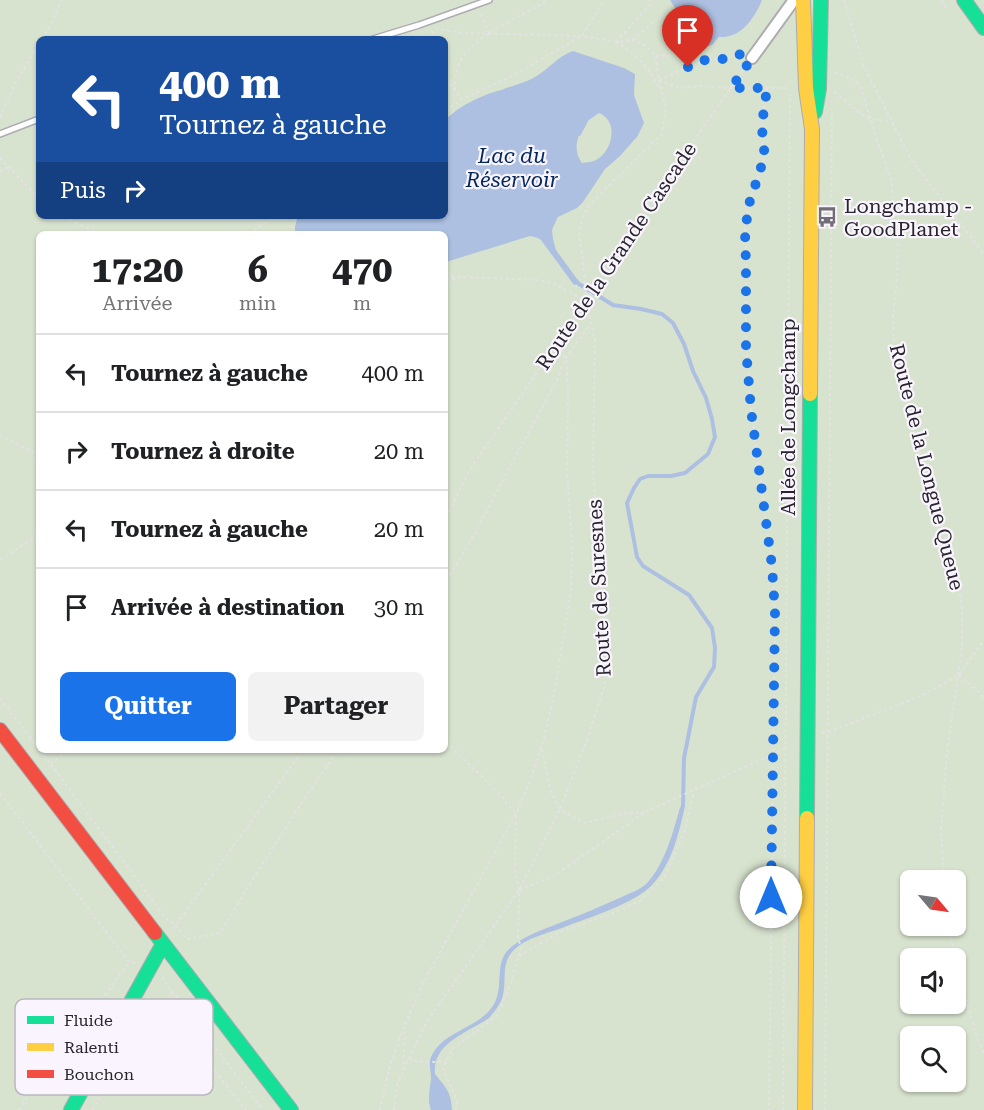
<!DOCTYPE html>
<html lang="fr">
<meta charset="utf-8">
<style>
:root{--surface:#fff;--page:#f2f2f2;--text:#202124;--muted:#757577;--line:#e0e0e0;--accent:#1a73e8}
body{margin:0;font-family:"Roboto Serif",serif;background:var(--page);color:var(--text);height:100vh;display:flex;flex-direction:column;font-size:22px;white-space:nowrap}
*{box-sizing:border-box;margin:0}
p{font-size:20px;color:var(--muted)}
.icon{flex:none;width:33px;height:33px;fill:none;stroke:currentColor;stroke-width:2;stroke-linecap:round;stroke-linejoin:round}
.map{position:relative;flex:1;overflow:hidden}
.side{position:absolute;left:36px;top:231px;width:412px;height:522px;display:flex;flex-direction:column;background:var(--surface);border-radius:9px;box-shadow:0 2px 4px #0004}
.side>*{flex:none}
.top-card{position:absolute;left:36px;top:36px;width:412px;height:183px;border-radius:9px;box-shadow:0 2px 4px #0004;background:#1a4fa0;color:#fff;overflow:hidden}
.needle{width:39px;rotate:119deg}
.fabs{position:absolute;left:900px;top:870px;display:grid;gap:12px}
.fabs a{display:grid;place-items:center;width:66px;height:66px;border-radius:9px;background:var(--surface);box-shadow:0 2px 4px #0004;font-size:30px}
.pin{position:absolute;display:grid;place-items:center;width:51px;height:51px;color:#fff;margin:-62px -26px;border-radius:50% 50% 50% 0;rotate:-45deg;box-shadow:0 0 6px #0007}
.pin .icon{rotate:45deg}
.me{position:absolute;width:66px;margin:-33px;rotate:0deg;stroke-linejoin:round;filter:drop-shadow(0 0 4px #0008)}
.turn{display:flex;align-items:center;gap:21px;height:126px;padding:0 24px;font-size:27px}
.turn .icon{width:78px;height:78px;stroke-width:2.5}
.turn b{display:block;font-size:42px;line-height:51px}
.then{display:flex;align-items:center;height:57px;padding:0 24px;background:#0003;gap:12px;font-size:22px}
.eta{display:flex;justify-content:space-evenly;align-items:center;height:102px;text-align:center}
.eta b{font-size:36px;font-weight:700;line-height:42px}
.button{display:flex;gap:12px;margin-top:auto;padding:12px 24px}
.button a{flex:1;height:69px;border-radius:9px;background:var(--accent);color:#fff;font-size:24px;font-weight:700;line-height:69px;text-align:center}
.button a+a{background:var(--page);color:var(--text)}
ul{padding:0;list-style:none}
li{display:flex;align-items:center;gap:18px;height:78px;padding:0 24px;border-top:2px solid var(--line)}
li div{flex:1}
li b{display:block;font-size:22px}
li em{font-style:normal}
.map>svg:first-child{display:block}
.green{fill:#d8e3cf;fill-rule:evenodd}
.water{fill:#adc0e1;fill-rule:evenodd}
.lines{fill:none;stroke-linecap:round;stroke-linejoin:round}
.stream{stroke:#adc0e1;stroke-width:4}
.lane-casing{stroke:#aeabb1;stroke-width:8}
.street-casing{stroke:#aeabb1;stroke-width:14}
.fast-casing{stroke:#aeabb1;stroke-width:16}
.slow-casing{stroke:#aeabb1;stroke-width:16}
.jam-casing{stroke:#aeabb1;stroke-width:16}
.path{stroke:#e4e2e4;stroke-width:2;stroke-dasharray:3 3;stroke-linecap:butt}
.lane{stroke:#fefeff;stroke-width:5}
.street{stroke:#fefeff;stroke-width:10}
.fast{stroke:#16e098;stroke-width:14}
.slow{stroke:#ffcf43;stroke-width:14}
.jam{stroke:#f24e42;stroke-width:14}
.route{stroke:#1a73e8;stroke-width:10;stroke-dasharray:0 18}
.labels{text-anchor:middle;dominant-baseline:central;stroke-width:4.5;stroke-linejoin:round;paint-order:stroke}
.poi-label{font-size:20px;fill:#29252c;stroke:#f9f4fe;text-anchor:start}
.street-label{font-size:20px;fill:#29252c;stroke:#f9f4fe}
.water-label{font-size:21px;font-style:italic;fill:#03285c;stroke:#f9f4fe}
.key{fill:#f9f4fe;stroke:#bbb6bf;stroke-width:1.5}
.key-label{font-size:16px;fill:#29252c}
</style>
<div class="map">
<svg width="984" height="1110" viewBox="0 0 984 1110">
<rect width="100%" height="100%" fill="#f9f6fc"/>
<path class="green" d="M 0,0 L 984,0 L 984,1110 L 0,1110 ZM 39,39 L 446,39 L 446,216 L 39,216 ZM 39,234 L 446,234 L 446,750 L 39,750 ZM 910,880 L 956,880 L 956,926 L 910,926 ZM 910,958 L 956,958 L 956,1004 L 910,1004 ZM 910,1036 L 956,1036 L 956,1082 L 910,1082 Z"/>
<path class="water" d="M 670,0 L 762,0 C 757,13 745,33 729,36 C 726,37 723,37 719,37 L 712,45 C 708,46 706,47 702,44 C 695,39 689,27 685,20 C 681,13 674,8 670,0 Z
M 573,51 L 624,68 L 635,74 L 634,95 L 644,123 L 637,137 L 619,157 L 605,169 L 583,202 L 577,208 L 558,217 L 555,223 L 552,230 L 553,239 L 556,250 L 580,283 L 574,285 L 541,240 L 538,238 L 530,236 L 446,262 L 446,234 L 295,234 L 295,227 L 298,216 L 446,216 L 446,119 C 462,104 482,95 504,89 C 514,85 525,83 535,77 C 549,69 558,56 573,51 ZM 599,113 C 619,121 613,151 596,160 C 592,162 587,162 582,163 C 572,149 578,138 583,124 Z
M 685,806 C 679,833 672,864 652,885 C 634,904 587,918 562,928 C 547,933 528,938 516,948 C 499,962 508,981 502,999 C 499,1006 494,1012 489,1018 C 467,1033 432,1043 435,1074 C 446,1088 451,1091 452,1110 L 431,1110 C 427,1100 430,1089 431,1078 C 431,1072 429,1066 430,1060 C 439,1031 480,1029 494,1004 C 504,987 494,963 509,949 C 523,936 540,931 557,924 C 580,915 602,906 624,896 C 632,892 642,889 648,882 C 665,863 673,832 680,808 Z"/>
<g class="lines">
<path class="stream" d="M 579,134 L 588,117
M 576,281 L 579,284 L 613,305 L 641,309 L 662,314 L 673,323 L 684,344 L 693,371 L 706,398 L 712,419 L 715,437 L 708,454 L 685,473 L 671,476 L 648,476 L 640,479 L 634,488 L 627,503 L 637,557 L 643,566 L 689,595 L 712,628 L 715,648 L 714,667 L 696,697 L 684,758 L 683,806 L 681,811"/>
<g class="lane-casing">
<path id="lane" d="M 373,39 L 419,25 L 489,0
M 0,134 L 39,119"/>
</g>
<g class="street-casing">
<path id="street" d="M 752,58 L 794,0"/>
</g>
<g class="fast-casing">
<path id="fast" d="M 964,0 L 984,28
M 815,112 L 819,89 L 821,0
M 807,818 L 810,394
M 155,933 L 291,1110
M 71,1110 L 163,944"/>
</g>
<g class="slow-casing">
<path id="slow" d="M 803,0 L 806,88 L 812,129 L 810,394
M 805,1110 L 807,818"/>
</g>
<g class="jam-casing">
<path id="jam" d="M 0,730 L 155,933"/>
</g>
<path class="path" d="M 844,0 L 853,31 L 864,66 L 912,161 L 984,254
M 941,0 L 948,10
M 481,14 L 489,33
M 42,39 L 51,24 L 61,0
M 432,39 L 433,31
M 633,40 L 655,20
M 616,42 L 626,48 L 648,68 L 660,90
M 616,42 L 650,5 L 650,0
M 656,56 L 673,55 L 674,48 L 686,51 L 689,38 L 686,37 L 679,26
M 835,72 L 848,77 L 860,85 L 876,137 L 891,179 L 898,235 L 897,280 L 893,316 L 894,346 L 907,404 L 924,468 L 958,580 L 962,609 L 962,648 L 947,752 L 941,829 L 944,880
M 446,79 L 462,99
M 659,80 L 680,88 L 700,86 L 731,88 L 789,88
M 659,80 L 705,60 L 724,59 L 739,54 L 741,56
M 767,88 L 763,117 L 762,141 L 765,154 L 759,174 L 749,204 L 745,232 L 746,265 L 746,348 L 751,410 L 772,566 L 775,613 L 769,1110
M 455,90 C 455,79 456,67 462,58 C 478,34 523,15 548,0
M 834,92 L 863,115 L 870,119 L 891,122
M 446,111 L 462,99 L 512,76 L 582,36 L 604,0
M 0,117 L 17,80 L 39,44
M 0,158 L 39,198
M 0,171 L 8,167
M 65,216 L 74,222 L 101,234
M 249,234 L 274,216
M 292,234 L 292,229 L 296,216
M 446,271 L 453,277
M 446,280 L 460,277 L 538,280 L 555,284 L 586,301
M 0,435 L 39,456
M 446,517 L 469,471 L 586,301 L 623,241 L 745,68
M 0,560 L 39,534
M 446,580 L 468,546 L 508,471 L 515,457 L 529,432 L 558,378 L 565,359 L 591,323
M 959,675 L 978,691 L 984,699
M 0,698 L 39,749
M 822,733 L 828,732 L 919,697 L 959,675 L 984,640
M 446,742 L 496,790 L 516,814 L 515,871 L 519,890 L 518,937 L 521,948 L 510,985 L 497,1016 L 452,1049 L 443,1069 L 457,1101 L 456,1110
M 542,749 L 551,792 L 560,809 L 571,816 L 585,823 L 622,814 L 643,812
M 40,750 L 165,917 L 175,925 L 187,939 L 220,933 L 249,885 L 301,804 L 338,750
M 51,764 L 67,750
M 0,793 L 129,962 L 135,963
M 519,890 L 554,876 L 645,812 L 785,749
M 949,926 L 955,958
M 173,929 L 303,750
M 519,956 L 560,932 L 611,914 L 640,901 L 664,878 L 685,830 L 694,792
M 956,964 L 977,1038 L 984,1053
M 162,977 L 172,991 L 167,1005 L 171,1016 L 246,1110
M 172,991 L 263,1110
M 409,1058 C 421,1064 433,1062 446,1061
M 403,1070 L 405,1028
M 19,1110 L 56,1054 L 74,1038 L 129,962
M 92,1110 L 125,1057 L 160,1018 L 167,1005
M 380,1110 L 390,1065 L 408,1017 L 422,985 L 516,814 L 530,781 L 544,738 L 554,694 L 571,591 L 572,544 L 567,469 L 568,400 L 567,364 L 559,340
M 394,1110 L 397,1085 L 424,1026 L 519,890 L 560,809 L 587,740 L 605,684 L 603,618 L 593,469 L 595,340 L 586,301 L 584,272 L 579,232 L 583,217 L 588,207 L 608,186 L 662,134 L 666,108 L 659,80 L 656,56 L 643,44 L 632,40 L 616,42 L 582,36 L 463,33 L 437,29
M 783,1110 L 790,94
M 825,1110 L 832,113"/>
<use href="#lane" class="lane"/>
<use href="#street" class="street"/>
<use href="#fast" class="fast"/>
<use href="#slow" class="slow"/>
<use href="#jam" class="jam"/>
</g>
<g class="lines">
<path class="route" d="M 688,67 L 705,60 L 724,59 L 739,54 L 750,61 L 731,88 L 767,88 L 763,117 L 762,141 L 765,154 L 759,174 L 749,204 L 745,232 L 746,265 L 746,348 L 751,410 L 772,566 L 775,613 L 771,897"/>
</g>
<defs>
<g id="bus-bare" transform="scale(1.62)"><path d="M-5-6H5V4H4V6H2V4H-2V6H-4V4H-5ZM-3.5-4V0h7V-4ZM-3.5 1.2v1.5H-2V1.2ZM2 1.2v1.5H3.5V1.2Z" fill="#726e75" stroke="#f9f4fe" stroke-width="2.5" paint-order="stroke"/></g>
</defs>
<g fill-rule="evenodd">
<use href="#bus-bare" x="827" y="217"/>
</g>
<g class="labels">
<g class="poi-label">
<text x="844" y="206">Longchamp -<tspan x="844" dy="23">GoodPlanet</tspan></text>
</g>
<g class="street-label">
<text transform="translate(616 256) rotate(-56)">Route de la Grande Cascade</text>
<text transform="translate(788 417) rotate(-90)">Allée de Longchamp</text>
<text transform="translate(927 467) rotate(76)">Route de la Longue Queue</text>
<text transform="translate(599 588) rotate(-93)">Route de Suresnes</text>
</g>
<g class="water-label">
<text x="512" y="156">Lac du<tspan x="512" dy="24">Réservoir</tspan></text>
</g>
</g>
<rect x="15" y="999" width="198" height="96" rx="9" class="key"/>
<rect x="27" y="1016" width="27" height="8" fill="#16e098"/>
<rect x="27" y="1043" width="27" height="8" fill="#ffcf43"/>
<rect x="27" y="1070" width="27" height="8" fill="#f24e42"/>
<g class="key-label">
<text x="64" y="1026">Fluide</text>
<text x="64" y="1053">Ralenti</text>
<text x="64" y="1080">Bouchon</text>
</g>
</svg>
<div class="fabs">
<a><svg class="needle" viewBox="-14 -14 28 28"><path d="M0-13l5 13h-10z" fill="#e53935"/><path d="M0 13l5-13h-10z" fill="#757577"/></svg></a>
<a><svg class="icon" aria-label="sound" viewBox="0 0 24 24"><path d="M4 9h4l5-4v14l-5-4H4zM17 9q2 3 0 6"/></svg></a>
<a><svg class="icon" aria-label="search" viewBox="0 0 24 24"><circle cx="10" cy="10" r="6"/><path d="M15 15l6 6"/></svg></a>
</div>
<div class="pin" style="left:688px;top:67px;background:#d93025"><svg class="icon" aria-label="arrive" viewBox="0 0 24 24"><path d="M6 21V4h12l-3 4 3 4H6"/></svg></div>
<svg class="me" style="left:771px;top:897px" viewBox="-20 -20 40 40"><circle r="19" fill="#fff"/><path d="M0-13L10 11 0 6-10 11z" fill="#1a73e8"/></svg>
<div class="top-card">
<div class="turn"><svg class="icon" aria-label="left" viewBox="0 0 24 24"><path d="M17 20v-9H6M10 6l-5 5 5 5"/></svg><div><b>400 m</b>Tournez à gauche</div></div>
<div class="then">Puis<svg class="icon" aria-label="right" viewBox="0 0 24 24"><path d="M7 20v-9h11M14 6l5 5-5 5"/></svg></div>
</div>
<section class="side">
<div class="eta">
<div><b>17:20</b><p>Arrivée</p></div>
<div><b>6</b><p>min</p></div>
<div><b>470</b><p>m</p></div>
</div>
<ul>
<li><svg class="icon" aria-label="left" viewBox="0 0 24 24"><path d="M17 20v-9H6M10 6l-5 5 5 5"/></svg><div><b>Tournez à gauche</b></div><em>400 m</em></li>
<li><svg class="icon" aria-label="right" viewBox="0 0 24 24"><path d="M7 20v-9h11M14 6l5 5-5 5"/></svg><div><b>Tournez à droite</b></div><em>20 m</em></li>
<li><svg class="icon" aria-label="left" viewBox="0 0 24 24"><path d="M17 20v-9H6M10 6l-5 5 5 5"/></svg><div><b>Tournez à gauche</b></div><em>20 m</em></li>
<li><svg class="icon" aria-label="arrive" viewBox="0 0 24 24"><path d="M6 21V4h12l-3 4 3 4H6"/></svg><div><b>Arrivée à destination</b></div><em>30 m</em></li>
</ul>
<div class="button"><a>Quitter</a><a>Partager</a></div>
</section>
</div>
